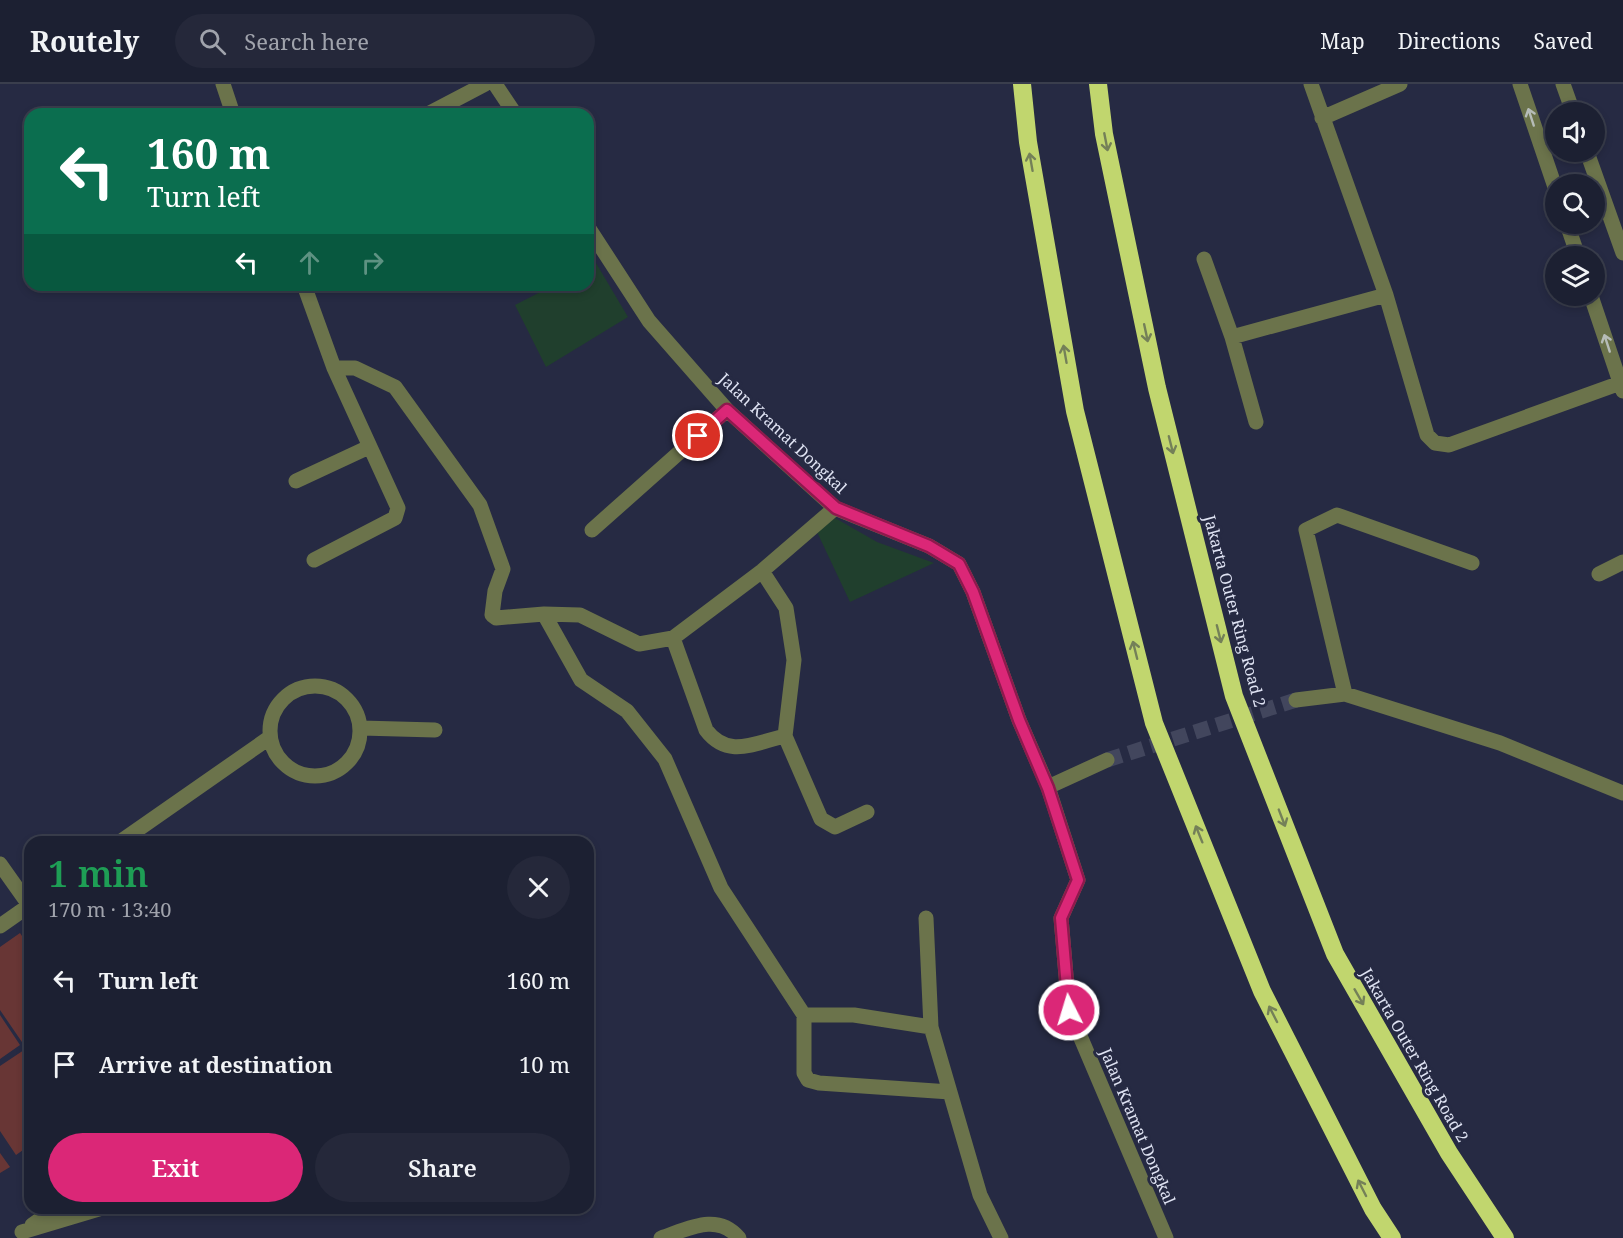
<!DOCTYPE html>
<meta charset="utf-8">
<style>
:root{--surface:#1c2032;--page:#25283a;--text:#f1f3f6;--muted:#a0a3ac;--line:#3a3e4d;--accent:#db2777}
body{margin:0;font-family:"Noto Serif",serif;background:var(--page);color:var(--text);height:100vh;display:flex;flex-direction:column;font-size:22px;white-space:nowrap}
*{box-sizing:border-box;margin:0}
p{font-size:20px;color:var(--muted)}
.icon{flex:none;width:33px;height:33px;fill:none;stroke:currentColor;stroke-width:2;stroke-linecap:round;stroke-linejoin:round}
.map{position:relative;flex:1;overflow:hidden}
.side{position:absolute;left:24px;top:752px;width:570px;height:378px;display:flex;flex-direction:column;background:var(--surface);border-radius:18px;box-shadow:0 3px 9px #0003,0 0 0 2px var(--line)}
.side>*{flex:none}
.guide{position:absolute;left:24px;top:24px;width:570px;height:183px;border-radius:18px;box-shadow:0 3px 9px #0003,0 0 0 2px var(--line);background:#0b6e4f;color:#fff;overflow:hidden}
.tools{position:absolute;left:1545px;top:18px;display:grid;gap:12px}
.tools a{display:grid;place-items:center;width:60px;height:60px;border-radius:50%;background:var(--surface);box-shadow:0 3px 9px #0003,0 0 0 2px var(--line);font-size:30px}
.pin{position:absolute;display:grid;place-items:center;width:51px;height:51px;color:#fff;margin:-26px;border:3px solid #fff;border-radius:50%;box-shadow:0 2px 6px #0007}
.me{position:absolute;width:66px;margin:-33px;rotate:355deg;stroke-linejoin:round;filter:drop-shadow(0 0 4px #0008)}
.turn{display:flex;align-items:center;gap:21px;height:126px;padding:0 24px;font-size:27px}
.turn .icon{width:78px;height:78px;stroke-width:2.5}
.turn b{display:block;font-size:42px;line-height:51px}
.lanes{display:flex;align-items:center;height:57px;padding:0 24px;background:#0003;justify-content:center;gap:30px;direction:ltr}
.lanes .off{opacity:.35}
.round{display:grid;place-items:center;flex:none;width:63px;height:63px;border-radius:32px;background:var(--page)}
.head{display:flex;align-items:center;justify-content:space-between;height:102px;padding:0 24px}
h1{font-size:36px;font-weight:600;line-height:45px;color:#1e9e55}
.action{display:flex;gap:12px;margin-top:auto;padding:12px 24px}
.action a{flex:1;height:69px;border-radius:36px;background:var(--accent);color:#fff;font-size:24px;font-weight:600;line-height:69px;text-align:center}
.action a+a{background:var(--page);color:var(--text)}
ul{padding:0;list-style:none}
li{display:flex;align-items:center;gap:18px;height:84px;padding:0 24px}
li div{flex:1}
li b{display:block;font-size:22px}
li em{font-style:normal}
header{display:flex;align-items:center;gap:36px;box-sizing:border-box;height:84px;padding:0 30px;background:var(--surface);border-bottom:2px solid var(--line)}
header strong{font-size:28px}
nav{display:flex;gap:33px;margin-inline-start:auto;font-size:21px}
.search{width:420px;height:54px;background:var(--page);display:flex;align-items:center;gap:15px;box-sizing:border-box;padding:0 21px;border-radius:33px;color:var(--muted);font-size:22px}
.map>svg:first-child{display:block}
.green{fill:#203f2d}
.building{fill:#683635}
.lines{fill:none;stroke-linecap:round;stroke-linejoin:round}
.minor-tunnel{stroke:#42465d;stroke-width:15;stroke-dasharray:15 8;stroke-linecap:butt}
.minor{stroke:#6b734b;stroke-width:15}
.highway{stroke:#c1d66e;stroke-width:18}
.oneway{stroke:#b6bcb8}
.oneway2{stroke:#748058}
.route-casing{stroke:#8e194d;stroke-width:15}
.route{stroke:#db2777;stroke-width:10}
.labels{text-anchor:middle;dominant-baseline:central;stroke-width:6;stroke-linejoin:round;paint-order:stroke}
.street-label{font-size:16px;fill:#dfe3f3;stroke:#262a43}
</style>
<header>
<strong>Routely</strong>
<div class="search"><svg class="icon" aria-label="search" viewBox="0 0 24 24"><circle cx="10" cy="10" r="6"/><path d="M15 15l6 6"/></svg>Search here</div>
<nav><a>Map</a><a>Directions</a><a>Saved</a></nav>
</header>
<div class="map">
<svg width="1623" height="1154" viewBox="0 0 1623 1154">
<rect width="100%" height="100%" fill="#262a43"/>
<path class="green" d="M 596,179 L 628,233 L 546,283 L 515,221 L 554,201 L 588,201 L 588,183 Z
M 835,434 L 877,458 L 934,479 L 850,518 L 817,448 Z"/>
<path class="building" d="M 20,849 L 30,864 L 30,957 L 24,961 L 0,926 L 0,863 Z
M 0,931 L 20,961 L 0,975 Z
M 24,966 L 30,975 L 30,1061 L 16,1071 L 0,1047 L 0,982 Z
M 0,1069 L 10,1083 L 0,1089 Z"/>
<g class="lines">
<path class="minor-tunnel" d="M 1107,676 L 1296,616"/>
<path class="minor" d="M 223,0 L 233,30
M 495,0 L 515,30
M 1311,0 L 1386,211 L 1427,351 L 1435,359 L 1449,361 L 1623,298
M 1520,0 L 1556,106
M 1563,0 L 1573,28
M 428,30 L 485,0
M 1322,34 L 1400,0
M 1587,68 L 1623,169
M 1567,140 L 1578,172
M 588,143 L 649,237 L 727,326 L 835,424 L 929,462 L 959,480 L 973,508 L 1019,636 L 1048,703
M 1204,175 L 1232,253 L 1256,338
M 304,201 L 334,284 L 398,424 L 395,434 L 314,476
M 1591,212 L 1623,307
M 1232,253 L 1386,211
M 334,284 L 355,284 L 395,303 L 480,421 L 503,485 L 495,507 L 492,531 L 496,534 L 544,530 L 580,531 L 639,560 L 673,554 L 762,487 L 835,424
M 296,397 L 369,363
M 592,446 L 727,326
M 762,487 L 786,524 L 794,576 L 785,652 L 821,735 L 835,743 L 867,728
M 1599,490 L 1623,478
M 544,530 L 581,596 L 627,627 L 665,675 L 721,804 L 804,931
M 673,554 L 706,646 C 728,675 754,659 785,652
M270 647a45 45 0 1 1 90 0a45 45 0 1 1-90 0Z
M 1345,610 L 1306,446 L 1337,431 L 1472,479
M 1296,616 L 1345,610 L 1500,659 L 1623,709
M 361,644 L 435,646
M 1107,676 L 1048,703 L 1078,796 L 1061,834 L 1069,926 L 1166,1154
M 120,758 L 269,654
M 0,780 L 29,821
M 926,834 L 931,943 L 980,1111 L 1001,1154
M 0,842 L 30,821
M 931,943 L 854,931 L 804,931 L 804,989 L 808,996 L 819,999 L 950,1008
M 32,1141 L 56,1124
M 22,1148 L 102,1124
M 661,1154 C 688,1145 717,1128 739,1154"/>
<path class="highway" d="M 1022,0 L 1028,58 L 1075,327 L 1154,639 L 1262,907 L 1373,1125 L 1392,1154
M 1098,0 L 1104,50 L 1157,304 L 1234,612 L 1335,870 L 1449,1069 L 1505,1154"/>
</g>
<defs><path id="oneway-shaft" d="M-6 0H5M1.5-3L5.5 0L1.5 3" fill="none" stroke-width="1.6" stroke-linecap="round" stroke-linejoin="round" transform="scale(1.5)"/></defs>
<g class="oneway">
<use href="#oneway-shaft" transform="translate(1531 33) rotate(-108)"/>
<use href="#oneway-shaft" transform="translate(1607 259) rotate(-108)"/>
</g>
<g class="oneway2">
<use href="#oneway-shaft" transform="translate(1106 58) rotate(79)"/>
<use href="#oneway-shaft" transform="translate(1031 78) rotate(-100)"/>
<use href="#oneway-shaft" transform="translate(1146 249) rotate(78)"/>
<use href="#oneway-shaft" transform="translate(1065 270) rotate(-100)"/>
<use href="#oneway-shaft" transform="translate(1171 361) rotate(76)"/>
<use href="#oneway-shaft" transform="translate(1219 550) rotate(76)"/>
<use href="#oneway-shaft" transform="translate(1135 566) rotate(-104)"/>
<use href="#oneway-shaft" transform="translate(1282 734) rotate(69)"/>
<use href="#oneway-shaft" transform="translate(1199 750) rotate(-112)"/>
<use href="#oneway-shaft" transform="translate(1359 913) rotate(60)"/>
<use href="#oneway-shaft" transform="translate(1273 930) rotate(-117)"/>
<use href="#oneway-shaft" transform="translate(1362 1104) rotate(-117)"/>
</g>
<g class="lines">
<g class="route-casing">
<path id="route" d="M 698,352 L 727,326 L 836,424 L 929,462 L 959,480 L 973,508 L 1019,636 L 1048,704 L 1078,796 L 1061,834 L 1069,926"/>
</g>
<use href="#route" class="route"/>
</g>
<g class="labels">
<g class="street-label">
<text transform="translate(783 349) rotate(43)">Jalan Kramat Dongkal</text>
<text transform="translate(1235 527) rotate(75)">Jakarta Outer Ring Road 2</text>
<text transform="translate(1415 971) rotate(60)">Jakarta Outer Ring Road 2</text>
<text transform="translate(1138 1042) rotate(67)">Jalan Kramat Dongkal</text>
</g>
</g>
</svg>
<div class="tools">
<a><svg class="icon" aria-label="sound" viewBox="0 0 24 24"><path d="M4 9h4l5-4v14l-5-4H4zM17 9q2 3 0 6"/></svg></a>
<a><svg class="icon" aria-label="search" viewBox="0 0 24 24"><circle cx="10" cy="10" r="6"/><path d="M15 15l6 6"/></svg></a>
<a><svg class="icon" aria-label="layers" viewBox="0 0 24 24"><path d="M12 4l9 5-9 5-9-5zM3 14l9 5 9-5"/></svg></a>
</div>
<div class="pin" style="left:698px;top:352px;background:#d93025"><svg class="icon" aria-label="arrive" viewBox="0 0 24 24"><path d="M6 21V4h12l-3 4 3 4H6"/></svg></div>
<svg class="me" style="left:1069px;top:926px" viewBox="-20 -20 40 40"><circle r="17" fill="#db2777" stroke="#fff" stroke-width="3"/><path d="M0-11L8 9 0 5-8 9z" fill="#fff"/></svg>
<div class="guide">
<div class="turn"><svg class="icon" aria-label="left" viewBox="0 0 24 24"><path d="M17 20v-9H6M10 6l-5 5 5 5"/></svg><div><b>160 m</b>Turn left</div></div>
<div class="lanes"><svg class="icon" aria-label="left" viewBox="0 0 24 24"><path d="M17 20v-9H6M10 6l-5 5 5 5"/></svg><svg class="icon off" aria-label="ahead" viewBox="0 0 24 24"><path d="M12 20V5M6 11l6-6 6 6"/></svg><svg class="icon off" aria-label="right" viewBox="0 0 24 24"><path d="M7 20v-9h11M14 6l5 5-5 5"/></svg></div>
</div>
<section class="side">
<div class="head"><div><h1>1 min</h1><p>170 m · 13:40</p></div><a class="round"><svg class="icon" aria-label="close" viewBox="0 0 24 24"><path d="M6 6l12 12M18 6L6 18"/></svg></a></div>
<ul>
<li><svg class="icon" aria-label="left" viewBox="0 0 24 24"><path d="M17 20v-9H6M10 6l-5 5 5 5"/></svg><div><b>Turn left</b></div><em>160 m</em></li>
<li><svg class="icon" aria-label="arrive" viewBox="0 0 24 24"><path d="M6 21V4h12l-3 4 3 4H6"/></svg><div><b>Arrive at destination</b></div><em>10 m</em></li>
</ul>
<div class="action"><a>Exit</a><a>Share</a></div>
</section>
</div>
